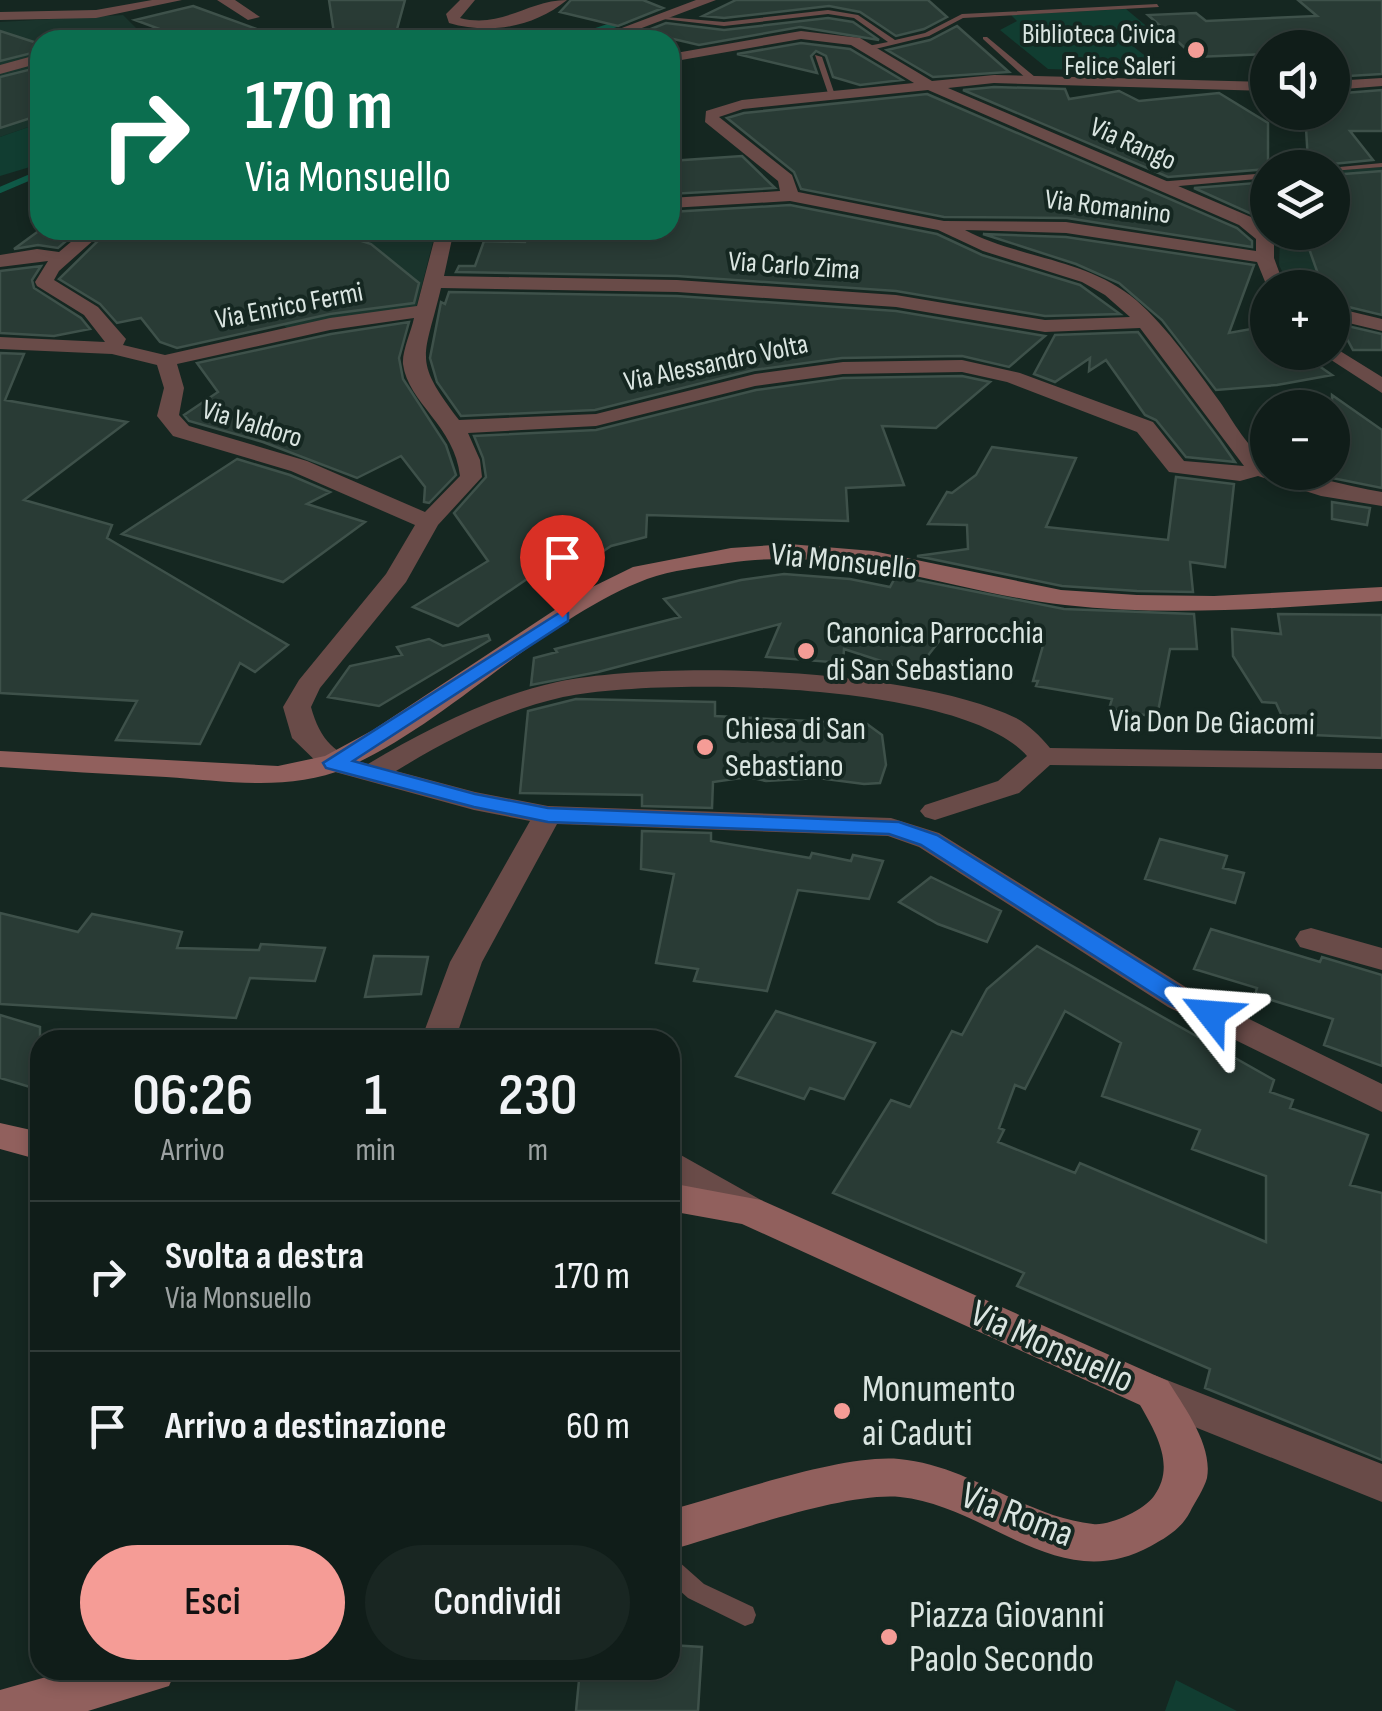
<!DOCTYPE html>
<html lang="it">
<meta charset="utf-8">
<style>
:root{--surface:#101d19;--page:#192622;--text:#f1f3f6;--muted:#9ca2a2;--line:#303b38;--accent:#f59c96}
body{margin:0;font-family:"Sofia Sans Condensed",sans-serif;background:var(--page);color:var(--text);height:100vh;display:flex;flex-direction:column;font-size:38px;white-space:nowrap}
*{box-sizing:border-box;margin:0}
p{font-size:32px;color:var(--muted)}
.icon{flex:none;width:55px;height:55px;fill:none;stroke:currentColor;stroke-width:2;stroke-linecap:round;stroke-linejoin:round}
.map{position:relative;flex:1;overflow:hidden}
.details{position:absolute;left:30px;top:1030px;width:650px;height:650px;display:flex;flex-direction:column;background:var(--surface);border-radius:30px;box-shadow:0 5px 15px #0003,0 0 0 2px var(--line)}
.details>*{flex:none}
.top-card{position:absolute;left:30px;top:30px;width:650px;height:210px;border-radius:30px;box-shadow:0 5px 15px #0003,0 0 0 2px var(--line);background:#0b6e4f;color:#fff;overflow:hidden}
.controls{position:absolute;left:1250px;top:30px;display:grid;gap:20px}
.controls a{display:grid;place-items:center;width:100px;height:100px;border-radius:50%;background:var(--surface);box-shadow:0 5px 15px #0003,0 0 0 2px var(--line);font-size:50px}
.pin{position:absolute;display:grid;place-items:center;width:85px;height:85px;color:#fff;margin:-102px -42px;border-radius:50% 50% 50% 0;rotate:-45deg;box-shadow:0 0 10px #0007}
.pin .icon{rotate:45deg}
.me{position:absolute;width:110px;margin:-55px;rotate:298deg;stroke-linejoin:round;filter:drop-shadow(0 0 8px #0008)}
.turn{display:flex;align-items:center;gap:35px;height:210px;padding:0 50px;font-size:45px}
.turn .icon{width:130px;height:130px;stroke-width:2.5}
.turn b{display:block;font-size:70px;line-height:85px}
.eta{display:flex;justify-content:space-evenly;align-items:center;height:170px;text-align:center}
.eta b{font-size:60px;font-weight:600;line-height:70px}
.primary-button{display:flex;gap:20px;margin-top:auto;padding:20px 50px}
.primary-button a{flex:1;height:115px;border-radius:60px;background:var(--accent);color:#111;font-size:40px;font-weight:600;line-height:115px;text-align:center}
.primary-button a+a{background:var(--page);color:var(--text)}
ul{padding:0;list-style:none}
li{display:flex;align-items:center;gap:30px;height:150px;padding:0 50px;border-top:2px solid var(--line)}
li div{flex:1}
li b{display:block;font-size:38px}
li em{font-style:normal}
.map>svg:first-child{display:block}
.built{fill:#1a342c}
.green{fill:#113d31}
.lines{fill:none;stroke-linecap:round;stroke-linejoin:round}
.stream{stroke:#0f5947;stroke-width:6}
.building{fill:#293b35;stroke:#3e514a;stroke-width:2.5;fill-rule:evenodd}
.service{fill:#694b48;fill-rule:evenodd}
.minor{fill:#694b48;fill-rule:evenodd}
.secondary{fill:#91605d;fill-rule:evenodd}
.route{fill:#1a73e8;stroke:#114b97;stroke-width:2.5}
.poi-dot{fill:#f59c96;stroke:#152721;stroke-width:4}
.labels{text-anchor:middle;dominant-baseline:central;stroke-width:8;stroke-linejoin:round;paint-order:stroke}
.far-poi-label{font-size:28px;fill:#dae5e1;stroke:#152721;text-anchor:end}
.far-street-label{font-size:28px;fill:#dae5e1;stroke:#152721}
.street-label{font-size:32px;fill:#dae5e1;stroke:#152721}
.poi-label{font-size:32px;fill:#dae5e1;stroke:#152721;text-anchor:start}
.near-street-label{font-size:38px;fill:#dae5e1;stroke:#152721}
.near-poi-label{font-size:38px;fill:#dae5e1;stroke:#152721;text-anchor:start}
</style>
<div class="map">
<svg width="1382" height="1711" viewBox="0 0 1382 1711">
<rect width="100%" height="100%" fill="#152721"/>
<path class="built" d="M 123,15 L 148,40 L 40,40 L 40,123 L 0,137 L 0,22 Z
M 1382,167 L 1382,293 L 1351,312 L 1333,306 L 1332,288 L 1290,287 L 1279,265 L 1280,238 L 1272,233 L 1332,232 L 1333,171 Z
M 118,230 L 436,230 L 416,308 L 289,330 L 227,275 Z"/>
<path class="green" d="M 1126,9 L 1150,29 L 1115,32 L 1167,73 L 1048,69 L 1000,30 L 1017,21 L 1011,15 Z
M 40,123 L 40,164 L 0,176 L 0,137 Z
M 1176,1680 L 1237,1711 L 1165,1711 Z"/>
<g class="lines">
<path class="stream" d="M 568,40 L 626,21
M 0,190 L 40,173"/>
</g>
<path class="building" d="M 329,0 L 405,0 L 394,40 L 335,40 Z
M 571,0 L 643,0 L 663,8 L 618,26 L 560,12 Z
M 736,0 L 928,0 L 947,17 L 924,29 L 896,36 L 860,12 L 829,6 L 724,18 L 703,16 Z
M 1298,0 L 1382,0 L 1382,74 L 1332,77 L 1332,48 L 1268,48 L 1268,54 L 1195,57 L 1148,15 L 1196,13 L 1206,21 L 1317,16 Z
M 193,6 L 276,36 L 275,40 L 189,40 L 135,20 Z
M 828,18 L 853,22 L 879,40 L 800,27 L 699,45 L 643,32 L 666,23 L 724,30 Z
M 957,26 L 1009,72 L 933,77 L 887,50 L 930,40 Z
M 0,31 L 40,44 L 40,51 L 0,61 Z
M 801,43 L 850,49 L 902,80 L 860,85 L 833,77 L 826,56 L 816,51 L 811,56 L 817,73 L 737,54 Z
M 40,67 L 40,115 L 0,128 L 0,77 Z
M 994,87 L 1065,89 L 1069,99 L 1119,91 L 1139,101 L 1219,93 L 1268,123 L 1268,169 L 1168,177 L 963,90 Z
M 1382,90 L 1382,131 L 1350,131 L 1373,160 L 1332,164 L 1308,161 L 1305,112 L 1332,112 L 1332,94 Z
M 927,94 L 1237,228 L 1252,241 L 1252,247 L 1067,218 L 944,217 L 801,189 L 794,172 L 727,118 L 744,113 Z
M 742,156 L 775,188 L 670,194 L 670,161 Z
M 1382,171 L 1382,315 L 1332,303 L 1332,288 L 1323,288 L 1306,240 L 1332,237 L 1332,175 Z
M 1268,182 L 1268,226 L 1252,214 L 1194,188 Z
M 790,205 L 937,234 L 982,255 L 1080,285 L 1120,314 L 1045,316 L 896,291 L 677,276 L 456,272 L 459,266 L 475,266 L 484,241 L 525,242 L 529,230 L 670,230 L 670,212 Z
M 40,230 L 79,230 L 58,248 L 38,245 L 14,249 Z
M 109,230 L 328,230 L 371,244 L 419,283 L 414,303 L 330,314 L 177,348 L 160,342 L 141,318 L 117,323 L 100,304 L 59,279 Z
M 983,234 L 1066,237 L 1254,265 L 1229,333 L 1268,326 L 1268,352 L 1299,352 L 1332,375 L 1277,385 L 1216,390 L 1162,320 L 1119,283 L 1076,264 Z
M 41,266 L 32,280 L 34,288 L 81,318 L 90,329 L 54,336 L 0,333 L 0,271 Z
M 449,292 L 677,296 L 896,311 L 1045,336 L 1009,367 L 962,356 L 842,358 L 754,370 L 595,410 L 461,416 L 437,382 L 430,358 L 441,302 L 445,304 Z
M 409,322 L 399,358 L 403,379 L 446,445 L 456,475 L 429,503 L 424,502 L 425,487 L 401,456 L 357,478 L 263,442 L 189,421 L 184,415 L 218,392 L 197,363 L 331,334 Z
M 1339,324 L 1382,334 L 1382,350 L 1353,350 Z
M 1138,332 L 1219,439 L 1235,462 L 1186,457 L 1156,420 L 1145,415 L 1106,360 L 1089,371 L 1090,358 L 1055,382 L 1034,374 L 1055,335 Z
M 0,353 L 24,354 L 5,400 L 127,422 L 24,500 L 112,525 L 107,538 L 288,645 L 255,672 L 240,663 L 200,744 L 116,740 L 137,701 L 0,693 Z
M 962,376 L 990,382 L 936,428 L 882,426 L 904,485 L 846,488 L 848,521 L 647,515 L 646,537 L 611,546 L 553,585 L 527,579 L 458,626 L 413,607 L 488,561 L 454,513 L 486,477 L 483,458 L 474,436 L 596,430 L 756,390 L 843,378 Z
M 1332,395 L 1382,430 L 1382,488 L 1332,478 Z
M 992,447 L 1076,458 L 1046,527 L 1168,540 L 1176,477 L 1234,484 L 1225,567 L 1190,562 L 1193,592 L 1137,591 L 1062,586 L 917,556 L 968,549 L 967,525 L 928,524 L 947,492 L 952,493 L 976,475 Z
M 237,459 L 290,475 L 330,492 L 307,504 L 365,522 L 283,582 L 122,534 Z
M 1332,502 L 1370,508 L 1367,525 L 1332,519 Z
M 784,574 L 850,579 L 890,587 L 896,576 L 1064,609 L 1194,614 L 1197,649 L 1170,649 L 1157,717 L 1109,709 L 1112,699 L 1036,686 L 1038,681 L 1033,681 L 1044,642 L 951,626 L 915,672 L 844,649 L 843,663 L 766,657 L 780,624 L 598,672 L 531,685 L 534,658 L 557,652 L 555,649 L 680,617 L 664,599 L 741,580 Z
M 1278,614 L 1382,615 L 1382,738 L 1290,734 L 1276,703 L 1262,702 L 1233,656 L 1232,629 L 1281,634 Z
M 488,635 L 490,640 L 379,706 L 328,697 L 350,666 L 402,655 L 397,647 L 429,639 L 443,646 Z
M 576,699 L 715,702 L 715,716 L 867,724 L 882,735 L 886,765 L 880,783 L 864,784 L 818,778 L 766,781 L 748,777 L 713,782 L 712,808 L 642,806 L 642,795 L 520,793 L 528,711 Z
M 642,831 L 711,833 L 711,841 L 810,858 L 812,853 L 851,861 L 853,855 L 883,861 L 869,899 L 798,890 L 767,991 L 694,981 L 698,969 L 656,963 L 674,874 L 641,869 Z
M 1160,839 L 1227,856 L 1223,868 L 1244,873 L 1235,903 L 1145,879 Z
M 931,877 L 1001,911 L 987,942 L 938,924 L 899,902 Z
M 0,913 L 78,932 L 92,914 L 182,932 L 177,948 L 259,950 L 261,944 L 325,948 L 315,981 L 250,978 L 236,1018 L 0,1004 Z
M 1211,929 L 1320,962 L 1322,957 L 1382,975 L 1382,1066 L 1324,1045 L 1333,1019 L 1255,995 L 1257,988 L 1194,969 Z
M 1037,946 L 1274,1080 L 1270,1092 L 1293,1100 L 1290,1108 L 1368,1135 L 1350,1185 L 1382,1193 L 1382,1460 L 1205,1388 L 1210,1369 L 1017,1286 L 1024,1273 L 833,1193 L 891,1100 L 910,1107 L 952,1031 L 962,1035 L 987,989 ZM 1065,1011 L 1121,1043 L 1102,1096 L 1200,1130 L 1192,1149 L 1266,1176 L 1266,1242 L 1080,1163 L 1075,1173 L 998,1142 L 1004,1130 L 999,1128 L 1015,1085 L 1025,1089 Z
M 374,956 L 428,957 L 421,994 L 365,997 Z
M 776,1011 L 875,1043 L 844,1099 L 810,1088 L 804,1099 L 736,1076 Z
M 0,1015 L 40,1027 L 40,1090 L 0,1078 Z
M 670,1645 L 702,1647 L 698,1711 L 576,1711 L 580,1670 L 670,1670 Z"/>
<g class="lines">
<path class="service" d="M 1157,4 L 1159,7 L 963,18 L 929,36 L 871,50 L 868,46 L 888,42 L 854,18 L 828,14 L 724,26 L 663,19 L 666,17 L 724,22 L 828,10 L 858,15 L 895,40 L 925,33 L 962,14 Z
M 983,37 L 987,37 L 1035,77 L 1035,81 L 1029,81 L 983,39 Z
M 815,55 L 822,57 L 836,98 L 829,96 Z
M 1382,163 L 1382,167 L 1332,171 L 1332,168 L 1329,168 Z
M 1268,173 L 1268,178 L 1157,188 L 1153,185 L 1157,182 Z
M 670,1558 L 678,1561 L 704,1584 L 753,1607 L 756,1615 L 753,1623 L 745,1626 L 688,1598 L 670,1582 Z"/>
<path class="minor" d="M 152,0 L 182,0 L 96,18 L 0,20 L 0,12 L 96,10 Z
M 217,0 L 235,0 L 260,17 L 248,20 Z
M 460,0 L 475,0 L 460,18 C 502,29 528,0 567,0 C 534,27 490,35 449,23 L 446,14 Z
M 696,0 L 716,0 L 610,40 L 590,40 Z
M 801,31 L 860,38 L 932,81 L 994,75 L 1268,82 L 1268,91 L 994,83 L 948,88 L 1251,217 L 1274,237 L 1274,258 L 1285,288 L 1268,289 L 1257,262 L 1066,233 L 965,230 C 1020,259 1086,258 1136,300 C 1168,328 1195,368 1220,402 C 1235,424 1246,446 1268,462 L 1268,472 C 1306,472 1344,486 1382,492 L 1382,506 L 1321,496 L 1258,476 L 1240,481 L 1169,472 L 1137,432 L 1007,382 L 962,372 L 843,374 L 755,386 L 596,426 L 468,433 L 480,460 L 482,477 L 438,525 L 406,582 L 320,688 L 311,707 C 320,740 335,755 368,764 C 427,729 490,697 557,682 C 666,659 915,669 1016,718 C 1029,725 1040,736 1050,748 L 1382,753 L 1382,769 L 1050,765 L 1019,793 L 935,820 L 925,817 L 920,811 L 925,805 L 998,781 L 1027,756 C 961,681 659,677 563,697 C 504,710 447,740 396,771 L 475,792 L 548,806 L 891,818 L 939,833 L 1192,991 L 1382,1084 L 1382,1112 L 1168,1007 L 919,847 L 888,836 L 557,824 L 482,962 L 455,1040 L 421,1040 L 450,962 L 530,821 L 474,810 L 324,769 L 292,738 L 283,707 L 299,680 L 386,574 L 415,525 L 291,471 L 173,436 L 157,416 L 164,388 L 157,365 L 112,354 L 0,349 L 0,337 L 105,342 L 84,315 L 37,286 L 35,282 L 48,261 L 0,267 L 0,255 L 37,249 L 59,252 L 85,230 L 105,230 L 59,271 L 54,280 L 98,307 L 126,339 L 123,345 L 165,355 L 330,318 L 417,306 L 435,237 L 442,230 L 462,230 L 452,239 L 444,276 L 677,280 L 896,295 L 1045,320 L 1130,317 L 1105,295 L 1082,282 L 983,251 L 938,230 L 790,201 L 670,208 L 670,198 L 780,191 L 778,181 L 705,122 L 706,111 L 742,100 L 914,83 L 851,45 L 801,39 L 670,62 L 670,54 ZM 928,90 L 1239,225 L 1256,239 L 1256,251 L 1066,222 L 944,221 L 798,192 L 792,175 L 719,117 L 743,109 ZM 441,288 L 677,292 L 896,307 L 1045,332 L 1140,328 L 1244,466 L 1184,461 L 1153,422 L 1020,373 L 962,360 L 843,362 L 755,374 L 596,414 L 459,420 C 412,358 424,360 441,288 ZM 414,318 C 411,332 402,351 403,364 C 408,403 455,426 460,476 L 425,512 L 307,461 L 189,426 L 179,415 L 184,388 L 177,364 L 330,330 Z
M 40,54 L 40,63 L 0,74 L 0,65 Z
M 1382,78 L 1382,86 L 1332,90 L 1332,81 Z
M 1332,307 L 1382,319 L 1382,331 L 1332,319 Z
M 1332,346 L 1382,377 L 1382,393 L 1325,356 L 1322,352 L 1332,352 Z
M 1311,928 L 1382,948 L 1382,970 L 1300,947 L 1295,939 L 1300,931 Z
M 670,1149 L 761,1200 L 766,1210 L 761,1220 C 732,1230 695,1196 670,1181 Z
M 1154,1375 L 1382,1464 L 1382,1502 L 1140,1405 L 1134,1393 L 1140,1381 Z"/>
<path class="secondary" d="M 789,544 L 873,551 L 1061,590 L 1137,595 L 1214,596 L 1382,587 L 1382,601 C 1276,608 1171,617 1065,605 C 951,592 845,545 728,563 C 703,567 671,570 647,579 C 540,620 451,722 346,768 C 290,792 225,781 166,777 C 111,774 55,771 0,767 L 0,751 L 278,766 L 325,756 L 373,730 L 582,592 L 633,567 L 731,548 Z
M 0,1123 L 40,1132 L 40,1160 L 0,1149 Z
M 670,1183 L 761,1200 L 1168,1381 C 1184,1407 1213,1445 1207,1478 C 1204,1489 1195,1502 1190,1512 C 1181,1529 1167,1537 1151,1546 C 1059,1597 989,1506 900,1497 C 843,1492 729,1534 670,1550 L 670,1510 C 730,1494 841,1454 899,1459 C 969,1465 1025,1517 1093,1524 C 1110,1526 1144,1510 1154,1496 C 1176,1466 1156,1433 1140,1405 L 742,1224 L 670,1211 Z
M 71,1670 L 176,1670 L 169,1686 L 88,1711 L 0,1711 L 0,1690 Z"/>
</g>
<path class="route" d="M 562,611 L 568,613 L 568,621 L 353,761 L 475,794 L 548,808 L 899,822 L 937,835 L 1189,993 L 1220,1008 L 1224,1014 L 1220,1021 L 1202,1021 L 1171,1005 L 921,845 L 889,834 L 548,822 L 474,807 L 326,768 L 323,763 Z"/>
<g class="poi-dot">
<circle cx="1196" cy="50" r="10"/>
<circle cx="806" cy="651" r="10"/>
<circle cx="705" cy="747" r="10"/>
<circle cx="842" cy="1411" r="10"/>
<circle cx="889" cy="1637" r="10"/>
</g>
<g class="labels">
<g class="far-poi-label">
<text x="1176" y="34">Biblioteca Civica<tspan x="1176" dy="32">Felice Saleri</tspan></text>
</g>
<g class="far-street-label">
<text transform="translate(1133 144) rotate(24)">Via Rango</text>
<text transform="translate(1108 207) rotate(7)">Via Romanino</text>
<text transform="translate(794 266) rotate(4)">Via Carlo Zima</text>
<text transform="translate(289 306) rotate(-11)">Via Enrico Fermi</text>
<text transform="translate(716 363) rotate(-12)">Via Alessandro Volta</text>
<text transform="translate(252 424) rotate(17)">Via Valdoro</text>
</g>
<g class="street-label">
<text transform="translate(844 562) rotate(6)">Via Monsuello</text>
<text transform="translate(1212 723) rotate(1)">Via Don De Giacomi</text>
</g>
<g class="poi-label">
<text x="826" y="633">Canonica Parrocchia<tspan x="826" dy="37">di San Sebastiano</tspan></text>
<text x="725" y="729">Chiesa di San<tspan x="725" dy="37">Sebastiano</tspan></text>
</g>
<g class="near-street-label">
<text transform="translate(1052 1347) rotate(24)">Via Monsuello</text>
<text transform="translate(1017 1515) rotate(21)">Via Roma</text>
</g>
<g class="near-poi-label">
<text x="862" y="1389">Monumento<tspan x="862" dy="44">ai Caduti</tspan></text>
<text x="909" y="1615">Piazza Giovanni<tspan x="909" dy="44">Paolo Secondo</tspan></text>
</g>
</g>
</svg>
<div class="controls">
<a><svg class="icon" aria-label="sound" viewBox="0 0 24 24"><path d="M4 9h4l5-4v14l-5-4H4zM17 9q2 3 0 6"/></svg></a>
<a><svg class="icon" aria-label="layers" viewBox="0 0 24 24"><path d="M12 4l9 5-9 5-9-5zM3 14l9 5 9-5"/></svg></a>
<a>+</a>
<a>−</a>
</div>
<div class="pin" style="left:562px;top:617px;background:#d93025"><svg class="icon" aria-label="arrive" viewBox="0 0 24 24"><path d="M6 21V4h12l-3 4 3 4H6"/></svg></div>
<svg class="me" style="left:1211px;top:1014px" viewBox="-20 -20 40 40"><path d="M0-17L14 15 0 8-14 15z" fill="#1a73e8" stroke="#fff" stroke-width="4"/></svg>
<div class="top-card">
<div class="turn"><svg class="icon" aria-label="right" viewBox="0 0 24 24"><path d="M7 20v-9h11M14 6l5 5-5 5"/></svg><div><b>170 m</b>Via Monsuello</div></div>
</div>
<section class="details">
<div class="eta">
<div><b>06:26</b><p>Arrivo</p></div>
<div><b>1</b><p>min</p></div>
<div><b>230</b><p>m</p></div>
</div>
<ul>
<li><svg class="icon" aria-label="right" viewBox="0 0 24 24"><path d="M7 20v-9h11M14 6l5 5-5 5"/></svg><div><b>Svolta a destra</b><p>Via Monsuello</p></div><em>170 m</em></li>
<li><svg class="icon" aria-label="arrive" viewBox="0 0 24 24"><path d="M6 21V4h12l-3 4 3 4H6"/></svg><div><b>Arrivo a destinazione</b></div><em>60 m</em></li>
</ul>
<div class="primary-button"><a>Esci</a><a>Condividi</a></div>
</section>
</div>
